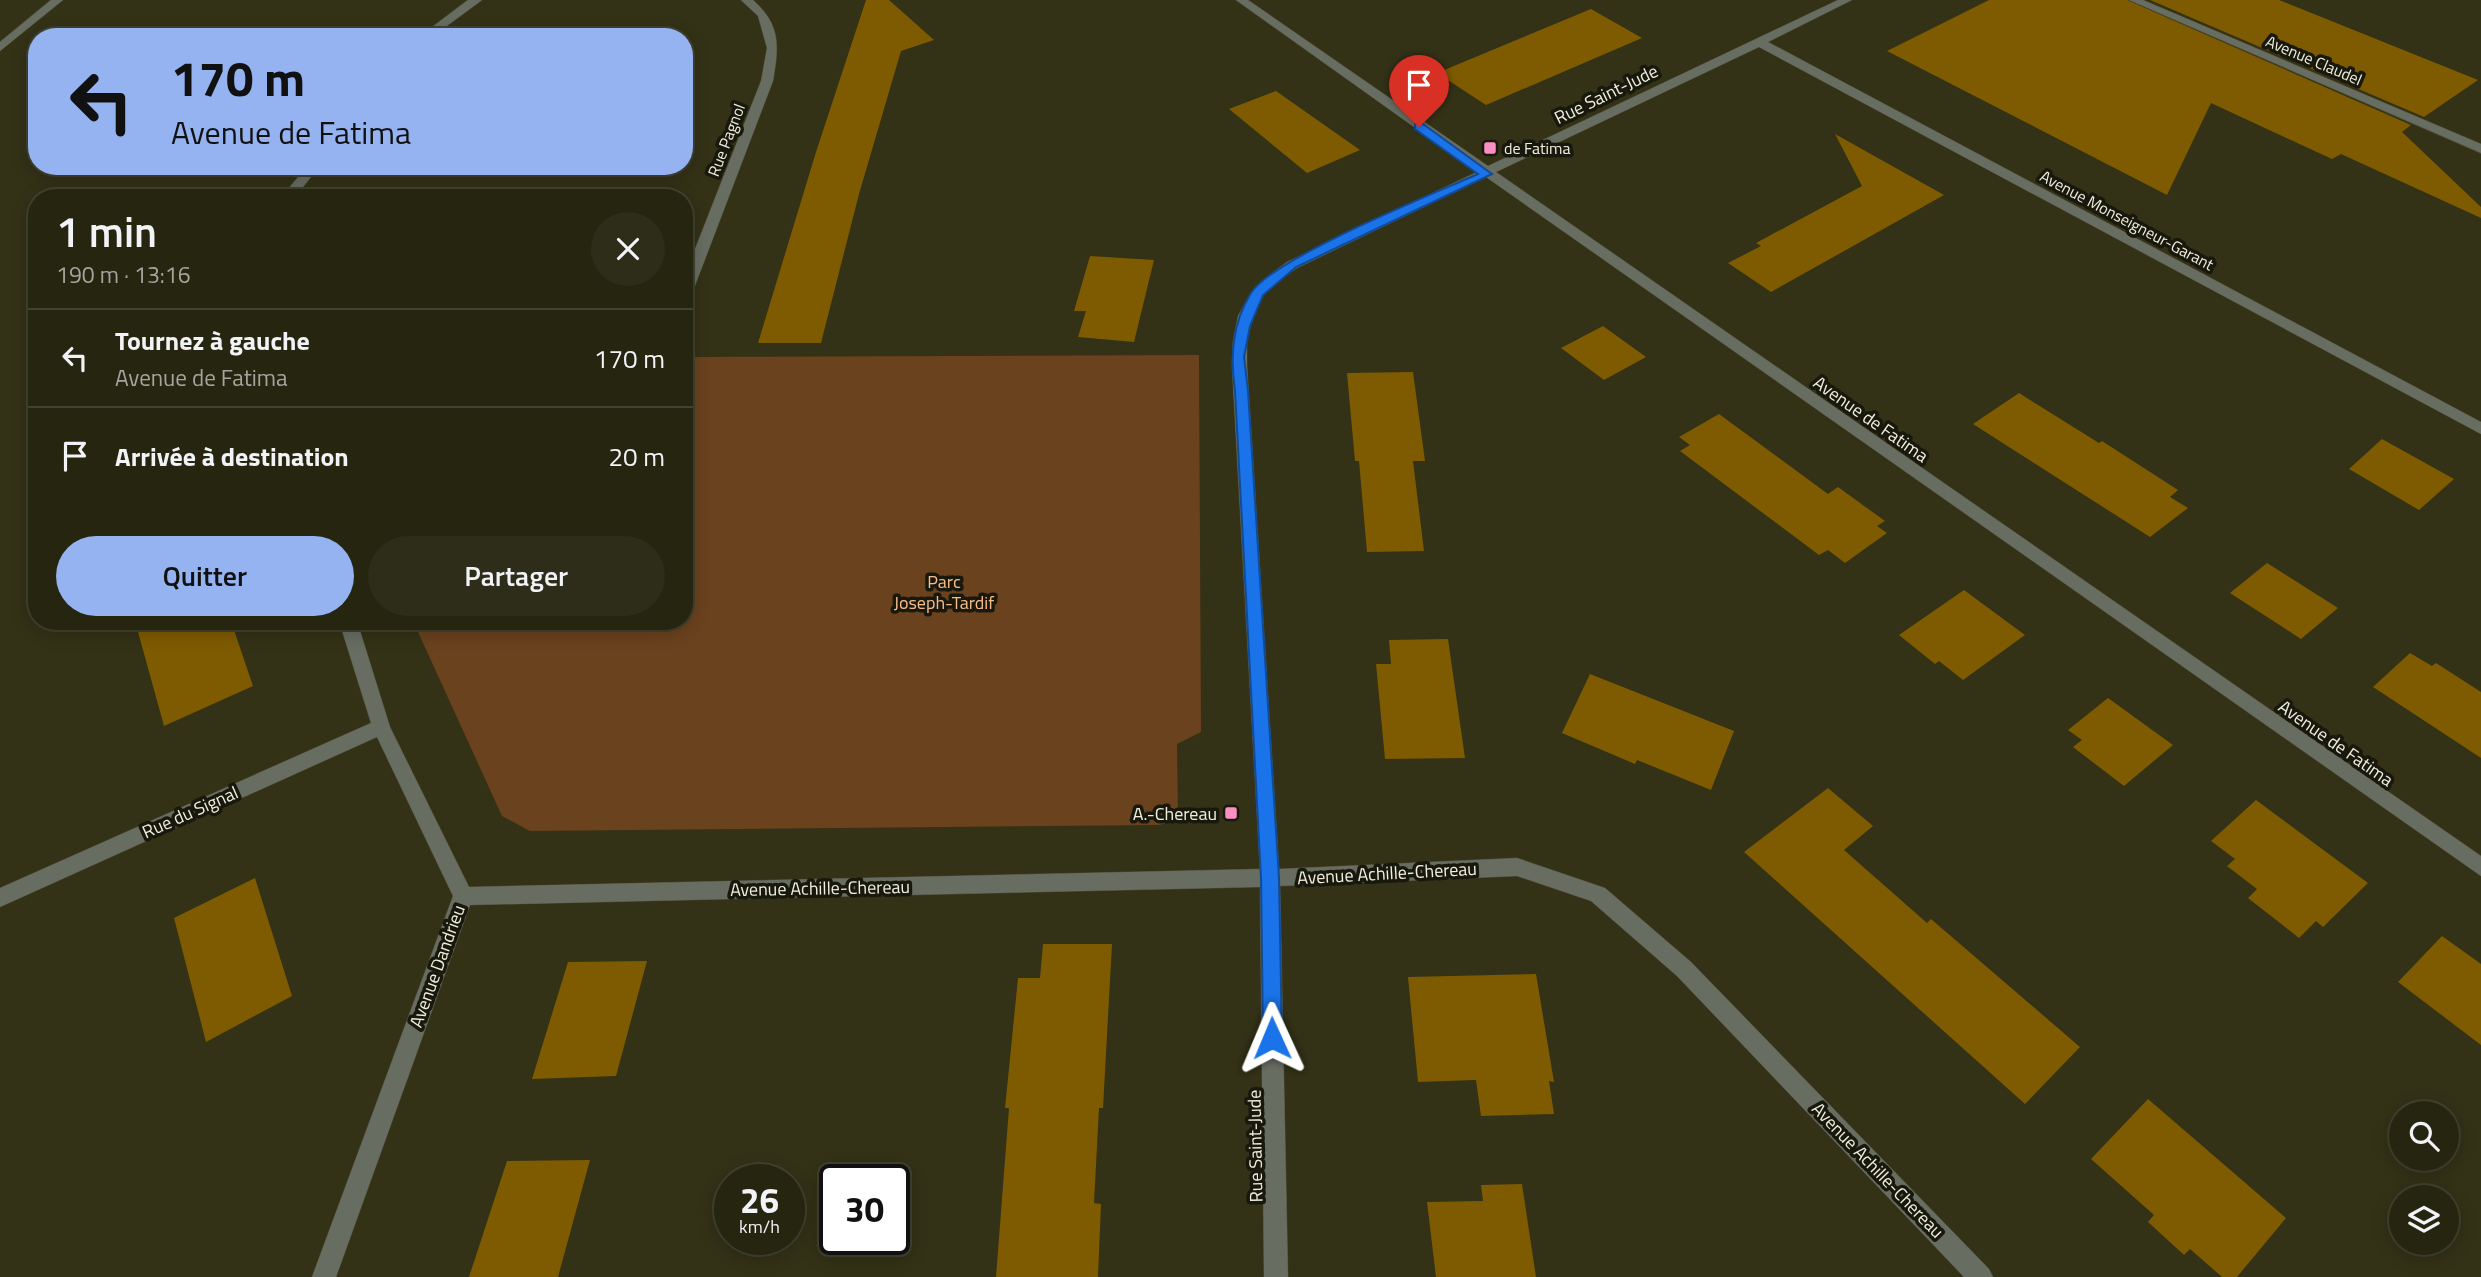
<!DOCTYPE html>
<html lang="fr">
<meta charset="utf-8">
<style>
:root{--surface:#262510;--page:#2e2d19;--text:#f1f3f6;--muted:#a4a59f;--line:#424230;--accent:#95b2f1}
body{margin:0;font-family:"Titillium Web",sans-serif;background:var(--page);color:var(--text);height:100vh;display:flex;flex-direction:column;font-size:26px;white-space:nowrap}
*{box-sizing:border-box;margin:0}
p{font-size:23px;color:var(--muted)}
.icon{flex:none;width:38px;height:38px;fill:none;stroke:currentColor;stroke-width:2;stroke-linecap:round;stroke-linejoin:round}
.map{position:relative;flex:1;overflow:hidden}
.sheet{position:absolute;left:28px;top:189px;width:665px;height:441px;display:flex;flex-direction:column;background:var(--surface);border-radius:28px;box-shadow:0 4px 18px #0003,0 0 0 2px var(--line)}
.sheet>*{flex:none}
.banner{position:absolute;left:28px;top:28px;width:665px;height:147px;border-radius:28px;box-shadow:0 4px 18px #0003,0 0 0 2px var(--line);background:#95b2f1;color:#111;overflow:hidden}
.buttons{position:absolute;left:2389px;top:1101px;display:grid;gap:14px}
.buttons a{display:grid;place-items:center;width:70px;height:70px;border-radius:50%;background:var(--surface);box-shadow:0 4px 18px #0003,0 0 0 2px var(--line);font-size:35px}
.speed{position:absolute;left:714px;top:1164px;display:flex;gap:14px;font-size:35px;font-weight:700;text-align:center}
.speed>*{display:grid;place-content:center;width:91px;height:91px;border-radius:50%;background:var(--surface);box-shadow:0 4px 18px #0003,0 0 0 2px var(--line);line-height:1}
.speed small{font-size:18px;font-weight:400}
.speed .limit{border:4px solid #111;border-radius:10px;background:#fff;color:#111}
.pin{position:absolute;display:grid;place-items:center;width:60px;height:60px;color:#fff;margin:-72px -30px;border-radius:50% 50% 50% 0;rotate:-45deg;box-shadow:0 0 7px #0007}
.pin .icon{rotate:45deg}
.me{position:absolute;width:77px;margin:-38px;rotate:359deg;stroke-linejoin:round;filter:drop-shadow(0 0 5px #0008)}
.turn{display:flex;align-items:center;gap:24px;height:147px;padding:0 28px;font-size:32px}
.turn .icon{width:91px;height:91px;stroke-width:2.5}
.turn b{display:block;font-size:49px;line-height:60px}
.round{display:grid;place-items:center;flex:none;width:74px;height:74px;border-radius:37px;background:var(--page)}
.headline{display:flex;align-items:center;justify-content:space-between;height:119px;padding:0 28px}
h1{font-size:42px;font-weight:600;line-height:52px}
.cta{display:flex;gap:14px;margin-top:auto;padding:14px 28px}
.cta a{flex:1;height:80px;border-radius:42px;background:var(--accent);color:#111;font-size:28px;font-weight:600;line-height:80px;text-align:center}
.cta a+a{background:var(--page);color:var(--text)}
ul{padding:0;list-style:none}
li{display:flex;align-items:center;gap:21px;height:98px;padding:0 28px;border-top:2px solid var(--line)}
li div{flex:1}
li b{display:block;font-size:26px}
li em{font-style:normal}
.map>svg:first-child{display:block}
.green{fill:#6a421e}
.building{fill:#7e5b00}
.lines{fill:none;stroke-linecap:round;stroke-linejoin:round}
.minor-casing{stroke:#4d4c32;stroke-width:1}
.minor{fill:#686d62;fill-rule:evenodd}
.route{fill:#1a73e8;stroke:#114b97;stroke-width:2}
.poi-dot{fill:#fc8fc2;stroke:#19180d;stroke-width:2.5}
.labels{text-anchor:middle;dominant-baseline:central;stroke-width:7;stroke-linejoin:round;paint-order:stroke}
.far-street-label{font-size:16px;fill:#f0efdf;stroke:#19180d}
.far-poi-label{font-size:16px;fill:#f0efdf;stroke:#19180d;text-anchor:start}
.street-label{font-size:18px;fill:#f0efdf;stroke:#19180d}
.park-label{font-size:18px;fill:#f9bc8b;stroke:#19180d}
.poi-label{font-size:18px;fill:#f0efdf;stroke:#19180d;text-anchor:end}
</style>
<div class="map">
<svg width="2481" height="1277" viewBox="0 0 2481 1277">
<rect width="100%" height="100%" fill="#333116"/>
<path class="green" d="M 1199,355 L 1201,732 L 1177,744 L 1178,820 L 1159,825 L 530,831 L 502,816 L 413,621 L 684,621 L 684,357 Z"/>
<path class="building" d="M 866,0 L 889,0 L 934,40 L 901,51 L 859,194 L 821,343 L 758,343 L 816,152 Z
M 1989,0 L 2127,0 L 2411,125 L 2402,132 L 2481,207 L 2481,218 L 2341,154 L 2332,159 L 2211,103 L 2167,195 L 1887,51 Z
M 2150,0 L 2279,0 L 2478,80 L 2424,117 Z
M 1591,9 L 1642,38 L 1486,105 L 1437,73 Z
M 1276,91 L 1360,150 L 1307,173 L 1229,109 Z
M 1835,134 L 1944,195 L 1771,292 L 1728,263 L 1761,246 L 1756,243 L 1862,186 Z
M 1090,256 L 1154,260 L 1134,342 L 1078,337 L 1086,311 L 1074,311 Z
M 1603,326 L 1646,357 L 1604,380 L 1561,348 Z
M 1413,372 L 1425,461 L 1413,461 L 1424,551 L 1367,552 L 1359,461 L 1355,461 L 1347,373 Z
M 2019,393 L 2099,443 L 2102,441 L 2178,490 L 2170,497 L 2188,508 L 2150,537 L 1973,424 Z
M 1719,414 L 1828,494 L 1838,487 L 1885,521 L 1877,526 L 1887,533 L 1845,563 L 1828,550 L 1819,555 L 1680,451 L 1690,445 L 1679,437 Z
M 2382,439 L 2454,479 L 2419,510 L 2349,469 Z
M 2267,563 L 2338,608 L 2301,639 L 2230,593 Z
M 1964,590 L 2025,635 L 1963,680 L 1939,661 L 1935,664 L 1899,635 Z
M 135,621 L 231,621 L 253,686 L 164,726 Z
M 1448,639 L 1465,758 L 1385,759 L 1376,664 L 1391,664 L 1389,640 Z
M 2410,653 L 2432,666 L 2436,663 L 2481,692 L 2481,758 L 2373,687 Z
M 1590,674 L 1734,731 L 1711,790 L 1637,760 L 1635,764 L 1562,733 Z
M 2108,698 L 2173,745 L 2124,786 L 2073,747 L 2082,740 L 2068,730 Z
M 1828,788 L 1873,826 L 1844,850 L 1927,923 L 1931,919 L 2080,1047 L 2025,1104 L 1744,852 Z
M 2256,800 L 2368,883 L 2323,927 L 2316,921 L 2299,938 L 2248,898 L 2257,889 L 2227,866 L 2235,859 L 2211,841 Z
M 255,878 L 292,996 L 206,1042 L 174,918 Z
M 2442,936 L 2481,964 L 2481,1045 L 2398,982 Z
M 1043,944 L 1112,944 L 1103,1108 L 1099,1108 L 1094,1203 L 1101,1204 L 1098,1277 L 996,1277 L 1009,1108 L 1005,1108 L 1018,978 L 1040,978 Z
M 647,961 L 616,1076 L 532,1079 L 568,962 Z
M 1536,974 L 1554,1082 L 1549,1081 L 1554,1114 L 1481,1116 L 1476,1080 L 1418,1082 L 1408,977 Z
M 2148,1099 L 2286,1218 L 2237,1277 L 2222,1277 L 2190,1249 L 2184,1255 L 2148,1222 L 2154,1215 L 2091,1159 Z
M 590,1160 L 558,1277 L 469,1277 L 507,1161 Z
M 1522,1184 L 1536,1277 L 1436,1277 L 1427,1202 L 1483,1201 L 1481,1185 Z"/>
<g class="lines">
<g class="minor-casing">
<path id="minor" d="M 51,0 L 63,0 L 0,51 L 0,42 Z
M 468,0 L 482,0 L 432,37 L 419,37 Z
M 741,0 L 753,0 C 781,25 779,46 773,81 L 691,296 L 684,300 L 684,277 L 761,81 L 767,48 L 758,16 Z
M 1236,0 L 1248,0 L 1488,166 L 1838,0 L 1852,0 L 1768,42 L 2481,422 L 2481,434 L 1759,47 L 1496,172 L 2481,856 L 2481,876 L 1486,177 L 1297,268 L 1278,281 L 1263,296 L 1253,316 L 1247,341 L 1247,366 L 1279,869 L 1517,858 L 1605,888 L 1691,962 L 1989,1269 L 1993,1277 L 1964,1277 L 1677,976 L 1591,901 L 1517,876 L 1280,886 L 1288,1277 L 1264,1277 L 1260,887 L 470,905 L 336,1277 L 312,1277 L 453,896 L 377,737 L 0,907 L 0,888 L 371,723 L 339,621 L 357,621 L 390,727 L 469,887 L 1260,869 L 1232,366 L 1233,341 L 1238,316 L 1252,291 L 1264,279 L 1287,262 L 1477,172 Z
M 2129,0 L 2143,0 L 2481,144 L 2481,153 Z
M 307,166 L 320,166 L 294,198 L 281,198 Z"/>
</g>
<use href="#minor" class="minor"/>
</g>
<path class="route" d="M 1415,124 L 1423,124 L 1492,174 L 1296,267 L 1263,295 L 1250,326 L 1244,357 L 1248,391 L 1279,878 L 1282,1038 L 1279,1044 L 1272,1047 L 1265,1044 L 1263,1038 L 1261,878 L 1235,391 C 1230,356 1232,324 1251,293 C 1273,258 1433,194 1478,174 L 1415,129 Z"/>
<g class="poi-dot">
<rect x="1483" y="141" width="14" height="14" rx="3.5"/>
<rect x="1224" y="806" width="14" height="14" rx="3.5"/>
</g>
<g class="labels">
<g class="far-street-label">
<text transform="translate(2314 60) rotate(23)">Avenue Claudel</text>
<text transform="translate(726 140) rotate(-69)">Rue Pagnol</text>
<text transform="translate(2127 220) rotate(28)">Avenue Monseigneur-Garant</text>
</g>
<g class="far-poi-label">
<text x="1504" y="148">de Fatima</text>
</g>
<g class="street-label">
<text transform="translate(1606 94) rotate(-26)">Rue Saint-Jude</text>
<text transform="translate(1871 419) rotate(35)">Avenue de Fatima</text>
<text transform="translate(2336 743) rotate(35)">Avenue de Fatima</text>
<text transform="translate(190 812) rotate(-24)">Rue du Signal</text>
<text transform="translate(1387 873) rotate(-3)">Avenue Achille-Chereau</text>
<text transform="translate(820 888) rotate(-1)">Avenue Achille-Chereau</text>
<text transform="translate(437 966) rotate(-70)">Avenue Dandrieu</text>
<text transform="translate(1255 1146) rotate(-91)">Rue Saint-Jude</text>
<text transform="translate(1878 1170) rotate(46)">Avenue Achille-Chereau</text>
</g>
<g class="park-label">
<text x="944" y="581">Parc<tspan x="944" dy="21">Joseph-Tardif</tspan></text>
</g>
<g class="poi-label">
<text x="1217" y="813">A.-Chereau</text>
</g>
</g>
</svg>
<div class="buttons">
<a><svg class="icon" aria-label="search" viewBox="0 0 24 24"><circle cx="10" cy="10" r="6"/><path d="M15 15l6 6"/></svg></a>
<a><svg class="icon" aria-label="layers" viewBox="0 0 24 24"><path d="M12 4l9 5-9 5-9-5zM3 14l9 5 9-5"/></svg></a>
</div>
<div class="speed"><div>26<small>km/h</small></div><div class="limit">30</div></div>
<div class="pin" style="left:1419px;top:127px;background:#d93025"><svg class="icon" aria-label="arrive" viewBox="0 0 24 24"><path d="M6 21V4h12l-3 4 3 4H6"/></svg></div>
<svg class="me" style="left:1272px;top:1038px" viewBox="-20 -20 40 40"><path d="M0-17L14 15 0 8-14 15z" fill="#1a73e8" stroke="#fff" stroke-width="4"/></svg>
<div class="banner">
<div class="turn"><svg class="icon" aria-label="left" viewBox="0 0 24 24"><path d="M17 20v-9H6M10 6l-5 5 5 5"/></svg><div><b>170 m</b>Avenue de Fatima</div></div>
</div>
<section class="sheet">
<div class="headline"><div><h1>1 min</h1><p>190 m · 13:16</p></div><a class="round"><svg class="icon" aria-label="close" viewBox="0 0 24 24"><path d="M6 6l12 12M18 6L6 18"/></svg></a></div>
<ul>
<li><svg class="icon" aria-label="left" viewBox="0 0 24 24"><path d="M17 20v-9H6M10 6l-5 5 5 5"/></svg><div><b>Tournez à gauche</b><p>Avenue de Fatima</p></div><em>170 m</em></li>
<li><svg class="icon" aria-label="arrive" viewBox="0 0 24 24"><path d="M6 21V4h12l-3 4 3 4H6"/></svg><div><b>Arrivée à destination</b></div><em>20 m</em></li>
</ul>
<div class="cta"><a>Quitter</a><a>Partager</a></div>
</section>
</div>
